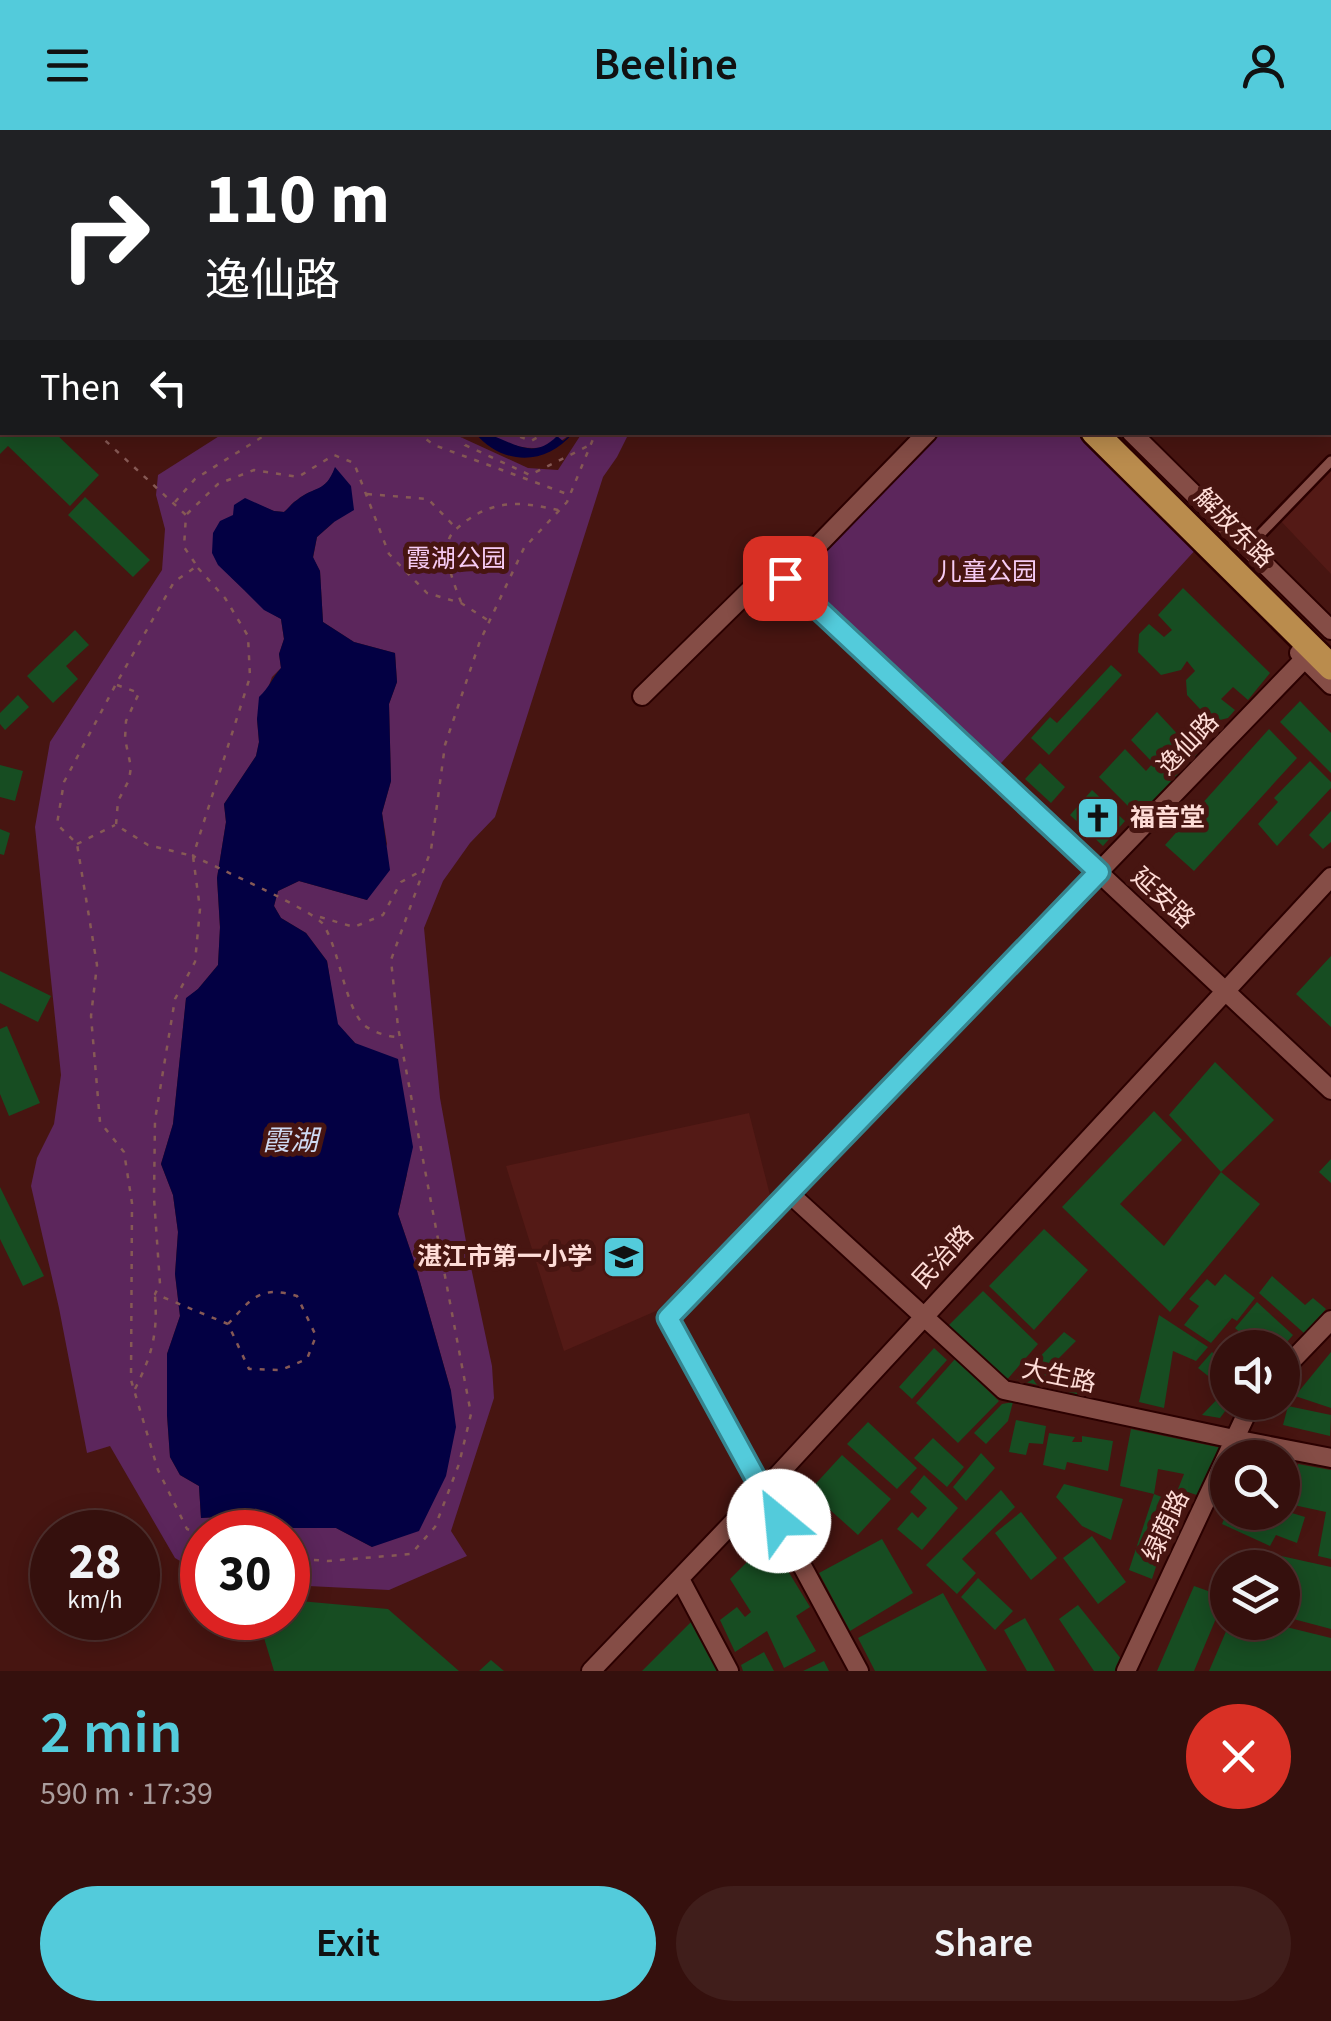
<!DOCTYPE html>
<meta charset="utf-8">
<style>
:root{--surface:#35100d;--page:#401e1b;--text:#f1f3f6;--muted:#aa9d9d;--line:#4f302e;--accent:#53cbdb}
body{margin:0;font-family:"Source Sans 3","Noto Sans SC",sans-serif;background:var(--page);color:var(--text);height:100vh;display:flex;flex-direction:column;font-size:38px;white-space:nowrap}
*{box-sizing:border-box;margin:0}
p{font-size:32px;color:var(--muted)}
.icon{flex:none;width:55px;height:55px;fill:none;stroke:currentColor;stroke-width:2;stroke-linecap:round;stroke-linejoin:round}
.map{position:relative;height:1541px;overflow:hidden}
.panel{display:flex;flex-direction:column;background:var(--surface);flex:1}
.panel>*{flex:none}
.guide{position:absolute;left:0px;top:0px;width:1332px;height:305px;box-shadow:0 5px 25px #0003,0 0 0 2px var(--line);background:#202124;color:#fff;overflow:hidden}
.controls{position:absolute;left:1210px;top:1200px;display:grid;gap:20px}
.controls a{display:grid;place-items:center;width:90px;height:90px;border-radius:50%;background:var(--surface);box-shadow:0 5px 25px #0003,0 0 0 2px var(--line);font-size:50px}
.speed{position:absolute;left:30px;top:1380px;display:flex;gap:20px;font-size:50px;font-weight:700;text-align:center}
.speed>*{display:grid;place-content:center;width:130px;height:130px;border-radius:50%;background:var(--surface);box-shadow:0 5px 25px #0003,0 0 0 2px var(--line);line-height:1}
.speed small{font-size:25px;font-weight:400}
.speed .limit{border:15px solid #d22;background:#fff;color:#111}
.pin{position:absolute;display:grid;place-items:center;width:85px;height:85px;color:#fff;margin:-42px;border-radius:20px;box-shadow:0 5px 15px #0006}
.me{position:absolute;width:110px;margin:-55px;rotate:332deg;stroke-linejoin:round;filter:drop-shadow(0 0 8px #0008)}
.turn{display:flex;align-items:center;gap:35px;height:210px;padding:0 40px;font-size:45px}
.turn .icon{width:130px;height:130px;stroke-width:2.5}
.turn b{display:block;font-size:70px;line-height:85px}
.then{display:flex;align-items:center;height:95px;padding:0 40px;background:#0003;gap:20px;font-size:38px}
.round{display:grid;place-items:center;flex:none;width:105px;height:105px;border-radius:52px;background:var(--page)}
.head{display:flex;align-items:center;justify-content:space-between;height:170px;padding:0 40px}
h1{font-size:60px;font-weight:600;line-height:75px;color:var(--accent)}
.action{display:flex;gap:20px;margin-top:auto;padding:20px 40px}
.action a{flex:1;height:115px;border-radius:60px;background:var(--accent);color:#111;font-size:40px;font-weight:600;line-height:115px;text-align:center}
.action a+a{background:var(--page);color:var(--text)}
header{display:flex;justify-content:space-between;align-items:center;height:130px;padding:0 40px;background:var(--accent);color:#111;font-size:45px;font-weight:600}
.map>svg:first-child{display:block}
.built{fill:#541a16}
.green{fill:#5c265c;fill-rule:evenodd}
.water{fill:#030043}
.building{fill:#174d22}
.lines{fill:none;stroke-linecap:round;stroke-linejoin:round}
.lane-casing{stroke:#2b0000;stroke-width:14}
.street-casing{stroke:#2b0000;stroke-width:22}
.primary-casing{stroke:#2b0000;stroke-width:30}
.path{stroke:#865955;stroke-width:2.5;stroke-dasharray:5 8;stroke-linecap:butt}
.lane{stroke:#854d46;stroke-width:9}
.street{stroke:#854d46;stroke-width:18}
.primary{stroke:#ba8c4d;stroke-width:25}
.route-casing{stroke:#36848e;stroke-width:25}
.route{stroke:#53cbdb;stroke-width:18}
.labels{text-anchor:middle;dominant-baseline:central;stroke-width:10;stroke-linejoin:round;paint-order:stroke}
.street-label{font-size:25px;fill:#fedcd7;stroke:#471511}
.park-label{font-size:25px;fill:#f6cbf4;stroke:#471511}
.poi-label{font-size:25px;font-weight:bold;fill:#fedcd7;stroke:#471511;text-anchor:start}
.water-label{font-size:28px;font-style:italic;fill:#ced9f2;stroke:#471511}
</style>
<header><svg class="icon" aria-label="menu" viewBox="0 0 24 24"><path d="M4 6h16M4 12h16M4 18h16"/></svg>Beeline<svg class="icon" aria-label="person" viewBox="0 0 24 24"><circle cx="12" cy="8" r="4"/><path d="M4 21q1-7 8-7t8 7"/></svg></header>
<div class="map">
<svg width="1331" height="1541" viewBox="0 0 1331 1541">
<rect width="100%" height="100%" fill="#471511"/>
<path class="built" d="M 1331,326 L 1331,444 L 1277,387 Z
M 749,983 L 772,1073 L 656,1181 L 564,1221 L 506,1036 Z"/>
<path class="green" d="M 510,0 L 697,0 L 700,2 L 513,2 Z
M 224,303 L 455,303 L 456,305 L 528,338 L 558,340 L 582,303 L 629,303 L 617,327 L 603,347 L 495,687 L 470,713 L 443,751 L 424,798 L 440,968 L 469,1128 L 492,1236 L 494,1268 L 451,1401 L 467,1426 L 389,1460 L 288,1455 L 288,1402 L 202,1402 L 202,1444 L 175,1428 L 110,1316 L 87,1323 L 59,1178 L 31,1056 L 37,1028 L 54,994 L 61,945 L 35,697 L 50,612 L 162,440 L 165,399 L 156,365 L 158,345 ZM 335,338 L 334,392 L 317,407 L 313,428 L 320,441 L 323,492 L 354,512 L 395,523 L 397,552 L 389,574 L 391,651 L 382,683 L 387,714 L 367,770 L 299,751 L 278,761 L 274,776 L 281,788 L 306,803 L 327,831 L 337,894 L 355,913 L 407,1044 L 398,1084 L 415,1134 L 451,1261 L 372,1417 L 336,1398 L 237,1398 L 217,1387 L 201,1388 L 199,1356 L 180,1345 L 170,1327 L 167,1285 L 167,1224 L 180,1186 L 175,1144 L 178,1102 L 173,1065 L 161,1034 L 173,994 L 186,869 L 198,859 L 218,835 L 220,798 L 217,748 L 226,692 L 224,674 L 256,626 L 259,612 L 257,589 L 272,547 L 281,538 L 279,524 L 284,509 L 281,489 L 264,479 L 231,447 L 244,369 L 274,381 L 284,382 C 289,378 292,373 297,370 C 314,356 325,364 335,338 Z
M 488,303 L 571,303 C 548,326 513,320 488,303 Z
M 928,303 L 1088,303 L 1198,417 L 992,643 L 785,449 Z"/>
<path class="water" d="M 475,303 C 505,302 528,336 557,306 L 563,311 L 573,303 C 546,336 503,336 475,303 Z
M 335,337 L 351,356 L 354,380 L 334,392 L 317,407 L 313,427 L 320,441 L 323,492 L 354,512 L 395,523 L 397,552 L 389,574 L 391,651 L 382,683 L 390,740 L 367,770 L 299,751 L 278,761 L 274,776 L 281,788 L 306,803 L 327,831 L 338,894 L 355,913 L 398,929 L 413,1017 L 398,1084 L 415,1134 L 451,1261 L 456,1297 L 446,1346 L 419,1401 L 372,1417 L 336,1398 L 237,1398 L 217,1387 L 201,1388 L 199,1356 L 180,1345 L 170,1327 L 167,1285 L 167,1224 L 180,1186 L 175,1144 L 178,1102 L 173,1065 L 161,1034 L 173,994 L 186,868 L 198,859 L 218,835 L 220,797 L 217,748 L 226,692 L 224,674 L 256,626 L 259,612 L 257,589 L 259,567 C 269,558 272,548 281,538 L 279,524 L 284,509 L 281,489 L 264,480 L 244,460 L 218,435 L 212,423 L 213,403 L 220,391 L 233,385 L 234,375 L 245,368 L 274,381 L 284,382 C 289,378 292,373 297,370 C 315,355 325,364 335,337 Z"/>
<path class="building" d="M 0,302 L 54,302 L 99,345 L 70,376 L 8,316 L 0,324 Z
M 85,367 L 150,430 L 133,447 L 68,385 Z
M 1183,458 L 1270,543 L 1248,570 L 1233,557 L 1221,569 L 1235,580 L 1228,588 L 1212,592 L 1187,565 L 1186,550 L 1195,541 L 1187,531 L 1181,540 L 1161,545 L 1138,522 L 1139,504 L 1149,494 L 1164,507 L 1172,500 L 1158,485 Z
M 75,500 L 89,515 L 66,536 L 78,549 L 53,573 L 27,546 Z
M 1111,535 L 1122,545 L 1049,625 L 1031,608 L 1050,587 L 1057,593 Z
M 18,565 L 29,577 L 5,600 L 0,594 L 0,583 Z
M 1300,571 L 1331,603 L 1331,643 L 1280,592 Z
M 1157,582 L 1198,626 L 1139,687 L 1099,647 L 1125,619 L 1146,641 L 1153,633 L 1131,610 Z
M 1269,599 L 1297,628 L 1194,741 L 1165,715 Z
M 1310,631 L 1331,652 L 1331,658 L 1277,716 L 1258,694 L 1278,672 L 1274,668 Z
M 1040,633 L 1065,657 L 1051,673 L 1025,649 Z
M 0,635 L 23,641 L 15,671 L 0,667 Z
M 1092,660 L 1125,691 L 1103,716 L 1070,685 Z
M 1331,681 L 1331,712 L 1323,719 L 1309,705 Z
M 0,699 L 10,703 L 4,725 L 0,724 Z
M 1331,826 L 1331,897 L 1296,864 Z
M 0,841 L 51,866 L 38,892 L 0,873 Z
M 7,896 L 40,973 L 9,986 L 0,964 L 0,899 Z
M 1215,932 L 1274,990 L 1221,1042 L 1169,985 Z
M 1154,981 L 1182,1010 L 1120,1074 L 1164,1116 L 1221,1042 L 1260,1074 L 1170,1182 L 1062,1077 Z
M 1331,1029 L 1331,1053 L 1319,1042 Z
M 0,1057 L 44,1146 L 23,1156 L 0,1109 Z
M 1044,1099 L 1088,1140 L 1034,1200 L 989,1156 Z
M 1225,1144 L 1255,1168 L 1237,1191 L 1232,1188 L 1211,1213 L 1184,1195 L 1199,1176 L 1189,1169 L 1207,1149 L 1215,1156 Z
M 1272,1146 L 1305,1175 L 1313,1168 L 1326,1179 L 1305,1204 L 1259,1163 Z
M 983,1161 L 1038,1214 L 1005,1252 L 948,1196 Z
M 1257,1172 L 1293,1205 L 1282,1218 L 1240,1218 L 1247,1209 L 1235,1198 Z
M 1159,1185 L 1208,1217 L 1196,1231 L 1173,1221 L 1164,1278 L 1139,1272 Z
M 1064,1202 L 1076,1211 L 1048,1239 L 1088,1247 L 1084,1266 L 1017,1250 Z
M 934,1218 L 947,1230 L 912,1269 L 899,1257 Z
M 1212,1222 L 1228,1237 L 1228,1272 L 1232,1272 L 1220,1288 L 1202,1285 L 1226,1260 L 1198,1238 Z
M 1331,1222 L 1331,1278 L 1295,1266 Z
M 955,1229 L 999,1271 L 958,1313 L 916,1273 Z
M 1013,1272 L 1008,1291 L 986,1314 L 974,1303 L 1002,1274 Z
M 1288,1276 L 1331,1285 L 1330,1306 L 1283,1295 Z
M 1016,1290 L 1046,1296 L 1043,1314 L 1029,1313 L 1026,1325 L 1009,1322 Z
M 868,1292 L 917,1338 L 897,1359 L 847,1314 Z
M 1131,1299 L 1222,1318 L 1200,1366 L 1178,1359 L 1184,1344 L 1158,1339 L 1154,1364 L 1120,1356 Z
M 1049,1303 L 1075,1307 L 1072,1312 L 1082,1312 L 1082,1306 L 1113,1311 L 1108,1341 L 1067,1332 L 1065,1340 L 1043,1335 Z
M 933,1308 L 964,1337 L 947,1357 L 914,1328 Z
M 981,1323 L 995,1338 L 966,1371 L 953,1357 Z
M 842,1325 L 891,1369 L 858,1405 L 809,1361 Z
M 1298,1334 L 1331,1340 L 1331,1429 L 1318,1426 L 1326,1382 L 1289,1374 Z
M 924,1345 L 958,1378 L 922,1420 L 897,1399 L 912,1382 L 918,1388 L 927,1378 L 910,1362 Z
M 1064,1354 L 1123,1369 L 1111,1410 L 1082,1396 L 1056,1367 Z
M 1001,1360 L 1015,1377 L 962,1429 L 976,1443 L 957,1464 L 926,1435 Z
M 1154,1364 L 1177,1373 L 1152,1449 L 1129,1440 Z
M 1282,1380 L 1305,1387 L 1297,1413 L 1276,1405 L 1270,1416 L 1222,1394 L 1227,1382 L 1282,1382 Z
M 1021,1382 L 1057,1428 L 1031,1450 L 995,1403 Z
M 1092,1406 L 1126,1452 L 1098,1474 L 1063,1428 Z
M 882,1409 L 913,1463 L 850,1501 L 819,1443 Z
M 769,1410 L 810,1477 L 796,1486 L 816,1521 L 784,1538 L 767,1501 L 735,1522 L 720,1490 L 737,1477 L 745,1487 L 751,1482 L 730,1449 Z
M 1259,1421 L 1331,1437 L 1331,1499 L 1282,1486 L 1282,1438 L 1253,1438 Z
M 978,1448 L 1013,1481 L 995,1500 L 961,1467 Z
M 1194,1456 L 1225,1467 L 1194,1541 L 1157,1541 Z
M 943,1463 L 987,1541 L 875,1541 L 858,1508 Z
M 300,1471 L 388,1479 L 459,1541 L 274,1541 L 264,1508 L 284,1488 L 288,1488 L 288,1484 Z
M 1078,1475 L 1122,1530 L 1117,1541 L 1094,1541 L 1059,1489 Z
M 1025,1488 L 1055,1541 L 1027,1541 L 1004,1500 Z
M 692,1491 L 719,1541 L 642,1541 Z
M 1230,1492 L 1266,1492 L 1331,1508 L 1331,1541 L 1209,1541 Z
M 764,1522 L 774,1541 L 743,1541 L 741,1535 Z
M 491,1530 L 504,1541 L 479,1541 Z
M 824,1531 L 829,1541 L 803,1541 Z"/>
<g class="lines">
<g class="lane-casing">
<path id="lane" d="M 105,2 L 108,0
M 209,2 L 212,0
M 0,118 L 2,115
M 0,235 L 2,232
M 1247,418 L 1331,331"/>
</g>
<g class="street-casing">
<path id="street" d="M 2,0 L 4,2
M 744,0 L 747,2
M 813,0 L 815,2
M 1211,2 L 1214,0
M 1131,302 L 1331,500
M 785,449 L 1331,960
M 1299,523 L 1331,555
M 642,566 L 759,451 L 785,449 L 928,302
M 789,1063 L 1004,1260 L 1234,1309 L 1331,1328
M 1282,1241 L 1331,1190
M 680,1449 L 729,1541
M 591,1541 L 763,1361 L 1331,747
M 859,1541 L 668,1188 L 1314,519
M 1126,1541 L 1252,1272"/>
</g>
<g class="primary-casing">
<path id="primary" d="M 760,0 L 763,2
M 786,0 L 789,2
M 135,2 L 137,0
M 185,2 L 188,0
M 0,151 L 2,148
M 0,201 L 2,198
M 1094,302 L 1331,537"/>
</g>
<path class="path" d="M 96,302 L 186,385 L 184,417 L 197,436 L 174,452 L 116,554 L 64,652 L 57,694 L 77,714 L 97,835 L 91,886 L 100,992 L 124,1022 L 132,1073 L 131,1250 L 158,1340 L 187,1399 L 202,1404
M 416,302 L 434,315 L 567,364
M 463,302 L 465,315 L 530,345 L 588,316
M 508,302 L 531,311 L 540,306 L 542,302
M 367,364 L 428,369 L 455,397
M 175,372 L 195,349 L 270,302
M 187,384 L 218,354 L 254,340 L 298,347 L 334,325 L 354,333 L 389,424 L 427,463 L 461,473 L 489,491
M 198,438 L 225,468 L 248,506 L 250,547 L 193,726 C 214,736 314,781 323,794 C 340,821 344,873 363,894 C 370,901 388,907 398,907
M 461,472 C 454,454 443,427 449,409 C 452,401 460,396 466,391 C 497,369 522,372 558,380
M 117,555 L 139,563 L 126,591 L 125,609 L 131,637 L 129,650 L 118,671 L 116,695 L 148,715 L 193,726 L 200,779 L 195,832 L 175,869 L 155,990 L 154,1068 L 160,1154 L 155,1164 L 228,1194 L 249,1239 L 281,1240 L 307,1229 L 316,1206 L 297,1166 C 260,1155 252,1168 228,1194
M 77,714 L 115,695
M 320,787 L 354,797 L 383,785 L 401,752 L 421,741
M 135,1259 C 152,1225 158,1203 155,1166
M 288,1428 L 328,1431 L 411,1424 L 435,1397 L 459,1334 L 471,1284 L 398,897 L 391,830 L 431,720 L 445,615 L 480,511 L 524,418 L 567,372 L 596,302"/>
<use href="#lane" class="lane"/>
<use href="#street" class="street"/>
<use href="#primary" class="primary"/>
</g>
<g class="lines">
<g class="route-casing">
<path id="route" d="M 779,1391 L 668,1188 L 1099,742 L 785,448"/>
</g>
<use href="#route" class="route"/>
</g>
<defs>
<g id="church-square" transform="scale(2.25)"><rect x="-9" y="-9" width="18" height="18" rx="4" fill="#53cbdb" stroke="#471511"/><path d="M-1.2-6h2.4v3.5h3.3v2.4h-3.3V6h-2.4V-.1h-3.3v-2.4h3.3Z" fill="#111"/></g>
<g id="school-square" transform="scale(2.25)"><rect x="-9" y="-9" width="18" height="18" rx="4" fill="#53cbdb" stroke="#471511"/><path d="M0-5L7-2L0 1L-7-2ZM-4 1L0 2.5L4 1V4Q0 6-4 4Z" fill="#111"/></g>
</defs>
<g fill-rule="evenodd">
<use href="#church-square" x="1098" y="688"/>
<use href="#school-square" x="624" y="1127"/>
</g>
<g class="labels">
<g class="street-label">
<text transform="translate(1234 398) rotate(45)">解放东路</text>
<text transform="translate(1188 614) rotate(-46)">逸仙路</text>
<text transform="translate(1163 768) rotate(43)">延安路</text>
<text transform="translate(943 1127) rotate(-47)">民治路</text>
<text transform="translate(1059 1246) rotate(12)">大生路</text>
<text transform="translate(1166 1396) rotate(-65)">绿荫路</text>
</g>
<g class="park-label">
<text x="456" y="429">霞湖公园</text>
<text x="987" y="442">儿童公园</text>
</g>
<g class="poi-label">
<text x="1130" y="688">福音堂</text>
<text x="592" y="1127" text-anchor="end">湛江市第一小学</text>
</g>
<g class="water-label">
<text x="290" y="1011">霞湖</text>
</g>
</g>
</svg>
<div class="controls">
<a><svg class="icon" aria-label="sound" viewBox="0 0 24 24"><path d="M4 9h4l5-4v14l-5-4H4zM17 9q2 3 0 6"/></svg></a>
<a><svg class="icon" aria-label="search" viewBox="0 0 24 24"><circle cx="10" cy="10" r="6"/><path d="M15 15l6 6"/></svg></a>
<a><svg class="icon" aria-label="layers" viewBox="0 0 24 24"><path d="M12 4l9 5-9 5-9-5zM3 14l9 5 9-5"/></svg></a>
</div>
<div class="speed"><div>28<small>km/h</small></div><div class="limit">30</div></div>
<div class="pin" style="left:785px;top:448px;background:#d93025"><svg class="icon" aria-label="arrive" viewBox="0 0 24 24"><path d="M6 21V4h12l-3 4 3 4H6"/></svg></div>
<svg class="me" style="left:779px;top:1391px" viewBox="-20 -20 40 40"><circle r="19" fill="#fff"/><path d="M0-13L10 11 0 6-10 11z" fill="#53cbdb"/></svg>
<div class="guide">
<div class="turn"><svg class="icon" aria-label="right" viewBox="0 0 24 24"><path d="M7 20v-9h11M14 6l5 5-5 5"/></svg><div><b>110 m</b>逸仙路</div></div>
<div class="then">Then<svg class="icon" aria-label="left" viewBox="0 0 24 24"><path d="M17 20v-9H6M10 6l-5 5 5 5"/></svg></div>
</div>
</div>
<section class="panel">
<div class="head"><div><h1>2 min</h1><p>590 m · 17:39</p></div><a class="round" style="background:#d93025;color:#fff"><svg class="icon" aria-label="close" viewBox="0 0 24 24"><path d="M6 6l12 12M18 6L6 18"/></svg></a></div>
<div class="action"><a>Exit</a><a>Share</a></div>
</section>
